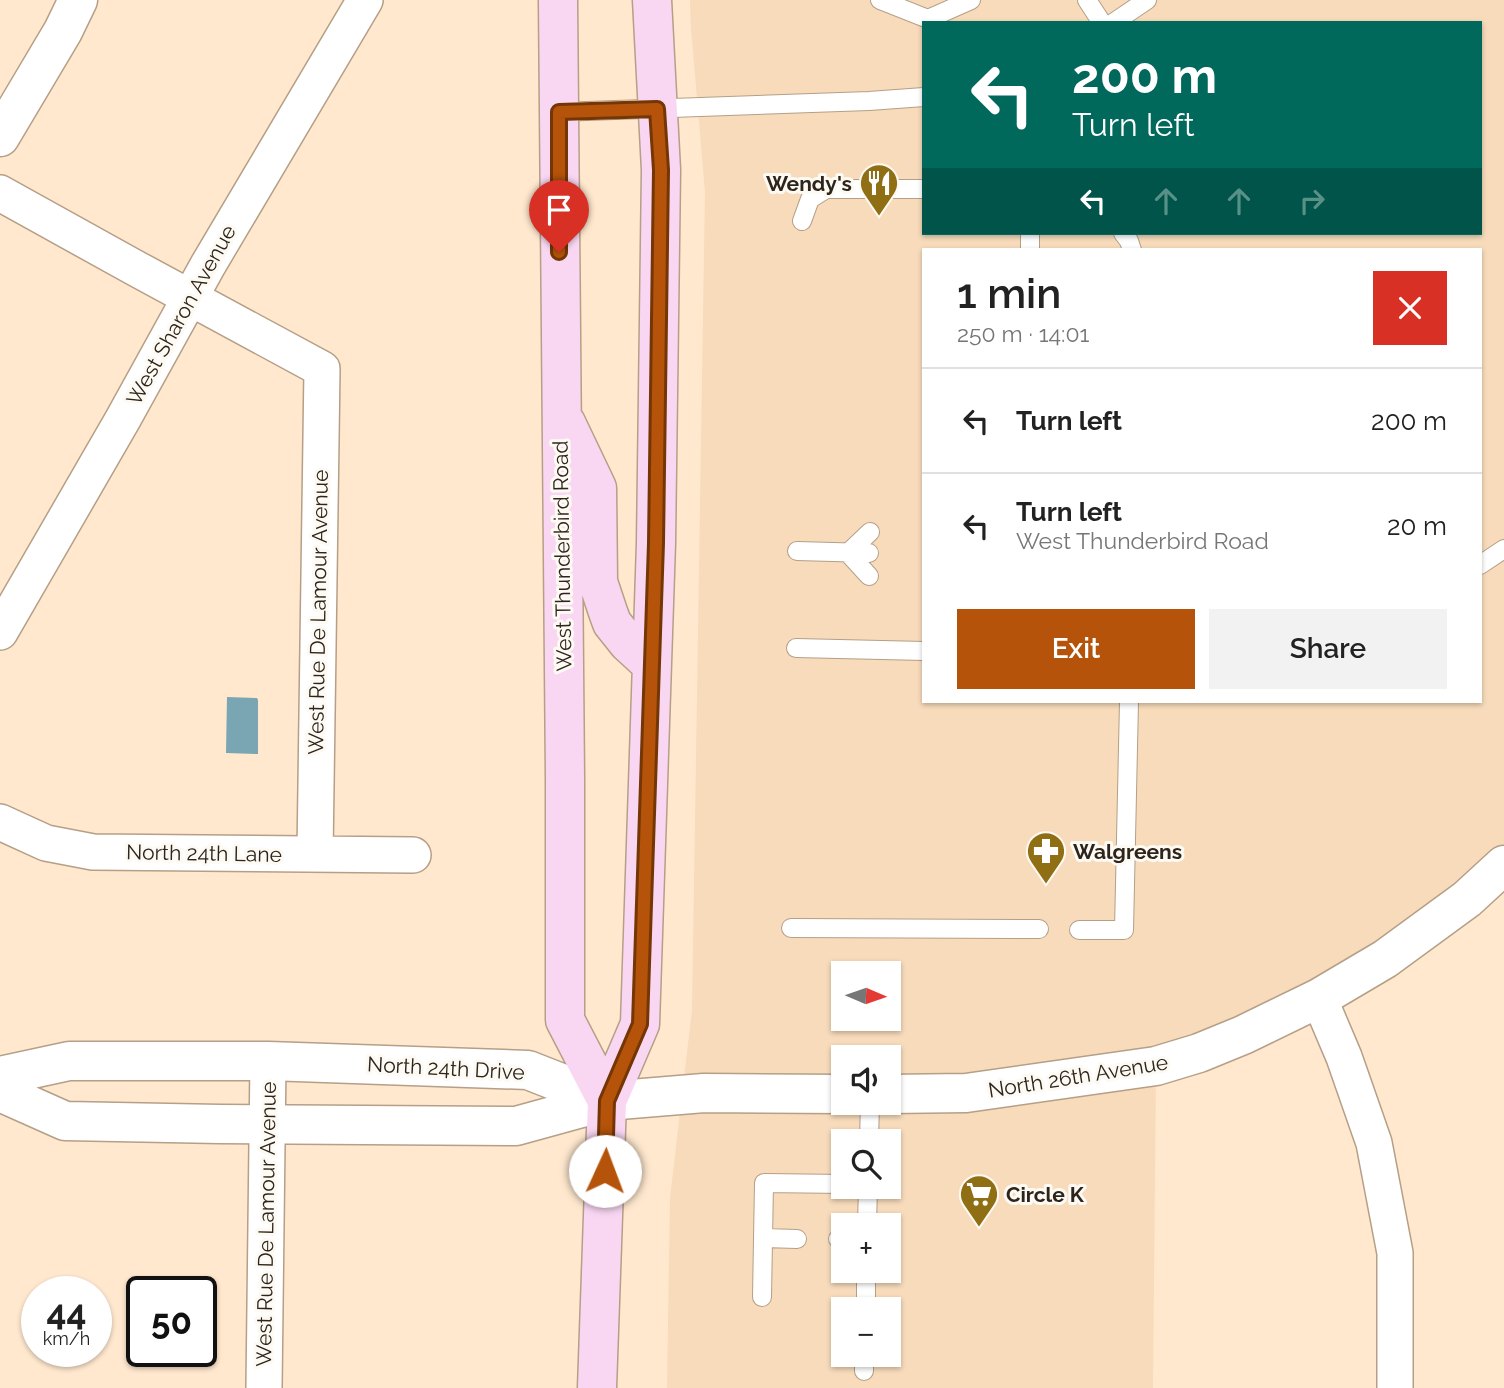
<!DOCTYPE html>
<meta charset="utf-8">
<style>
:root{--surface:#fff;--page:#f2f2f2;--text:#222;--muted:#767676;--line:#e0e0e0;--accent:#b45309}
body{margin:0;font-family:Raleway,sans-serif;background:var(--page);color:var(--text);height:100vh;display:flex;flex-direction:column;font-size:26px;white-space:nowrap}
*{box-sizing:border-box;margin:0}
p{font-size:23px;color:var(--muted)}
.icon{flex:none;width:38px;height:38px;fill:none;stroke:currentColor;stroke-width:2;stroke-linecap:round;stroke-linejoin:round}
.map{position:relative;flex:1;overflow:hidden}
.sheet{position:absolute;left:922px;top:248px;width:560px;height:455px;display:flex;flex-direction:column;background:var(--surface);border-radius:0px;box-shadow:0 2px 5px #0004}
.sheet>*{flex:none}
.hud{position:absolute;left:922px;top:21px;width:560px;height:214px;border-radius:0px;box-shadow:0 2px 5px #0004;background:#00695c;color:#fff;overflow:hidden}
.needle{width:46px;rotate:92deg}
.tools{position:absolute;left:831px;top:961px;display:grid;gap:14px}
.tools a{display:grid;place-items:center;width:70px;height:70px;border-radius:0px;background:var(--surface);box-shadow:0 2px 5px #0004;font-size:35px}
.speed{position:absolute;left:21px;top:1276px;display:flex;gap:14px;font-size:35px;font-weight:700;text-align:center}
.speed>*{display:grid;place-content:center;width:91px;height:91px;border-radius:50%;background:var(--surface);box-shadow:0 2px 5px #0004;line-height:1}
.speed small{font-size:18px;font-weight:400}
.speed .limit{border:4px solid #111;border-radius:10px;background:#fff;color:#111}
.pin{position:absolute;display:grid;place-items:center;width:60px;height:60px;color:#fff;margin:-72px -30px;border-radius:50% 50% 50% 0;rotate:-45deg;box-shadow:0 0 7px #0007}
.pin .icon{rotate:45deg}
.me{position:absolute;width:77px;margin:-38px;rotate:2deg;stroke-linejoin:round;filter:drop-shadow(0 0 5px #0008)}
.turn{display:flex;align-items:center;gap:24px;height:147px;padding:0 35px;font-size:32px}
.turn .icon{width:91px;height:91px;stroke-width:2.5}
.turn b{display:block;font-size:49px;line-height:60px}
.lanes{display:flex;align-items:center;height:66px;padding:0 35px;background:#0003;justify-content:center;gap:35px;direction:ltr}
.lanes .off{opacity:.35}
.round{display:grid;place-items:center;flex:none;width:74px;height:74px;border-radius:0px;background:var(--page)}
.overview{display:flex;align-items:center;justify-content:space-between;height:119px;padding:0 35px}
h1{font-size:42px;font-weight:600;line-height:52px}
.cta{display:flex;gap:14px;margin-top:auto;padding:14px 35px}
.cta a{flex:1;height:80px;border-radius:0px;background:var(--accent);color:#fff;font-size:28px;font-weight:600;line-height:80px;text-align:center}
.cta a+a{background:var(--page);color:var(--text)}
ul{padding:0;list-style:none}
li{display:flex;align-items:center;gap:21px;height:105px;padding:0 35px;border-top:2px solid var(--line)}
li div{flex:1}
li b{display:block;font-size:26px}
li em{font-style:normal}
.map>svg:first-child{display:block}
.built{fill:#f7dbbb;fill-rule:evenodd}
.water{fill:#7aa5b2}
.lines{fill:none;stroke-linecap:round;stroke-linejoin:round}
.service-casing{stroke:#b59f87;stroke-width:20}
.minor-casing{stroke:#b59f87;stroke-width:38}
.tertiary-casing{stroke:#b59f87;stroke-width:41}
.secondary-casing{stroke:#b59f87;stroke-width:41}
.service{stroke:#fff;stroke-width:18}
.minor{stroke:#fff;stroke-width:35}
.tertiary{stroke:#fff;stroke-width:38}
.secondary{stroke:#f9d7f3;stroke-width:38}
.route-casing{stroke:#753606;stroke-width:18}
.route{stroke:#b45309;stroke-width:12}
.labels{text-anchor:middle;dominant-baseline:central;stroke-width:6;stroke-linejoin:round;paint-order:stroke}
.poi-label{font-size:21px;font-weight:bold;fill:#2d251b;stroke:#fdf9f3;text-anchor:start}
.street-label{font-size:21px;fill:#2d251b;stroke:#fdf9f3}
</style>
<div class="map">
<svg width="1504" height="1388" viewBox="0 0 1504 1388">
<rect width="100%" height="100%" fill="#ffe8ce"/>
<path class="built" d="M 690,0 L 1504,0 L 1504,865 L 1467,900 L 1156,1066 L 1153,1388 L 667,1388 L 670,1198 L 692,1010 L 705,192 L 691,28 ZM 924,23 L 1480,23 L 1480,233 L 924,233 ZM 924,250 L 1480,250 L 1480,702 L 924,702 ZM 844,973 L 889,973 L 889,1018 L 844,1018 ZM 844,1057 L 889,1057 L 889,1102 L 844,1102 ZM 844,1141 L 889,1141 L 889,1186 L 844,1186 ZM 844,1225 L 889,1225 L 889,1270 L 844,1270 ZM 844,1309 L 889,1309 L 889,1354 L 844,1354 Z"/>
<path class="water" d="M 227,697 L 257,698 L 258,700 L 258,754 L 226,753 Z"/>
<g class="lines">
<g class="service-casing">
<path id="service" d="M 880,0 L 928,19 L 971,0
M 1087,0 L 1102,23
M 1113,23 L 1147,0
M 559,112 L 869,101 L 924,97
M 802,221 L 810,199 L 826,189 L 924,189
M 1123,233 L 1129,241 L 1132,250
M 1030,250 L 1030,233
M 797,551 L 869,553
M 848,553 L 869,576
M 848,553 L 870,532
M 1480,565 L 1504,549
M 796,648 L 924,651
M 791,928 L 1039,929
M 1079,930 L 1124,930 L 1129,702
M 869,1141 L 870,1102
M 867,1225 L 868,1186
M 764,1238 L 797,1239
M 838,1239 L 844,1239
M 762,1297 L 764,1183 L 844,1184
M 866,1309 L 866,1270
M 864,1371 L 864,1354"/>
</g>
<g class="minor-casing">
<path id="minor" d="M 0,193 L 137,269 L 322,369 L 315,854
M 0,632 L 123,419 L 208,265 L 365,0
M 0,822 L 46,843 L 93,852 L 413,855
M 1319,998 L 1344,1057 L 1374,1143 L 1395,1253 L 1395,1388
M 264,1388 L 268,1061"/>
</g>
<g class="tertiary-casing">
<path id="tertiary" d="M 0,137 L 63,31 L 78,0
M 0,1076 L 69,1061 L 268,1061 L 528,1070 L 607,1101
M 0,1092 L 65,1121 L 220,1124 L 516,1126 L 607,1101 L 704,1093 L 844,1094
M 889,1094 L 966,1093 L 1156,1066 L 1199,1053 L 1243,1035 L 1319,998 L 1385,959 L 1467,899 L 1504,865"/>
</g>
<g class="secondary-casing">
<path id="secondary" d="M 558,0 L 565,778 L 565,1020 L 607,1101
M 566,423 L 597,488 L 598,582 L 608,612 L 612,623 L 628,643 L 652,665
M 597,1388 L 607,1101 L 640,1024 L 656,543 L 661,170 L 652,0"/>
</g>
<use href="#service" class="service"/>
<use href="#minor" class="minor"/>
<use href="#tertiary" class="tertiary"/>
<use href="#secondary" class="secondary"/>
</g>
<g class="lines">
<g class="route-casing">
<path id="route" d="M 559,252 L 559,112 L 657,109 L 661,170 L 656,543 L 640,1024 L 607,1101 L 605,1171"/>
</g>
<use href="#route" class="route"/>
</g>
<defs>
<g id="restaurant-pin" transform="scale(2.0125)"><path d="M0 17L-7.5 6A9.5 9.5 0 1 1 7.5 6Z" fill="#906f14" stroke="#fdf9f3"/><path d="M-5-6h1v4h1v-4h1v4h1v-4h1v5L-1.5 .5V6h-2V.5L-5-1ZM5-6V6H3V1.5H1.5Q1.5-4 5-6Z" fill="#fff"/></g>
<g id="pharmacy-pin" transform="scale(2.0125)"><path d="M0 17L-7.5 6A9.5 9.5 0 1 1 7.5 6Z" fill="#906f14" stroke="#fdf9f3"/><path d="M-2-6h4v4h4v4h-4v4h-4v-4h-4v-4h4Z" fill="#fff"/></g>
<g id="supermarket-pin" transform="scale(2.0125)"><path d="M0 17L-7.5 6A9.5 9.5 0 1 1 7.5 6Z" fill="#906f14" stroke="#fdf9f3"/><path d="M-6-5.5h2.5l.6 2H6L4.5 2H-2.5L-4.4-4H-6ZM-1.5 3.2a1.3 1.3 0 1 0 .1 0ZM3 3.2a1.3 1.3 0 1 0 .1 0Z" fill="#fff"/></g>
</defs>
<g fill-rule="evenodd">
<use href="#restaurant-pin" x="879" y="183"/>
<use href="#pharmacy-pin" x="1046" y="851"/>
<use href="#supermarket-pin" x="979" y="1194"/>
</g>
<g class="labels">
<g class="poi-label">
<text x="852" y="183" text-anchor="end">Wendy's</text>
<text x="1073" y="851">Walgreens</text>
<text x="1006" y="1194">Circle K</text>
</g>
<g class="street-label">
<text transform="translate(181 315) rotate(-61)">West Sharon Avenue</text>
<text transform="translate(562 556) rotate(-91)">West Thunderbird Road</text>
<text transform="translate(318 612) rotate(-89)">West Rue De Lamour Avenue</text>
<text transform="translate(204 853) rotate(1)">North 24th Lane</text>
<text transform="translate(446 1068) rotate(3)">North 24th Drive</text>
<text transform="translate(1078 1076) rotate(-9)">North 26th Avenue</text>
<text transform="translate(266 1224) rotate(-89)">West Rue De Lamour Avenue</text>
</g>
</g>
</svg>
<div class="tools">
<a><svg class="needle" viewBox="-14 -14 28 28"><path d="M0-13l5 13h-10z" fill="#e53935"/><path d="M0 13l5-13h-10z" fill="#767676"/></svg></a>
<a><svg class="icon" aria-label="sound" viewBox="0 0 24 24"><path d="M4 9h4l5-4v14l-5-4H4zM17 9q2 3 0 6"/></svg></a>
<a><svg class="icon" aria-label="search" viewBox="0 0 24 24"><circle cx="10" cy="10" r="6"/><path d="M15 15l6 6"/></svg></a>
<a>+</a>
<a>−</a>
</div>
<div class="speed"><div>44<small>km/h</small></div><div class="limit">50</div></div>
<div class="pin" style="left:559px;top:252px;background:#d93025"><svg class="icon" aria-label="arrive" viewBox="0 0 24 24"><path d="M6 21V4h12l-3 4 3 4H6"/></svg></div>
<svg class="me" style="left:605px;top:1171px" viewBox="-20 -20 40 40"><circle r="19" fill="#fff"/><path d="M0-13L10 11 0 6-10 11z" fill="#b45309"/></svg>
<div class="hud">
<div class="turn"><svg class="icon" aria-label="left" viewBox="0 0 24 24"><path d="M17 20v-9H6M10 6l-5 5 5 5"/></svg><div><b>200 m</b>Turn left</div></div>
<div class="lanes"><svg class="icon" aria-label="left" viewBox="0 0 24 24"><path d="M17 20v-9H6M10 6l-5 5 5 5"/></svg><svg class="icon off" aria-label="ahead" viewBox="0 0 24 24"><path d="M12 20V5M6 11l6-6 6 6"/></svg><svg class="icon off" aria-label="ahead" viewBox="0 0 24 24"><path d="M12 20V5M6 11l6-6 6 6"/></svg><svg class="icon off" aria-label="right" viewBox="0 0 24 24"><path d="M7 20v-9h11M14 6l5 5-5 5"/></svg></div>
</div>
<section class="sheet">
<div class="overview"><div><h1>1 min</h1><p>250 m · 14:01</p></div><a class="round" style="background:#d93025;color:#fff"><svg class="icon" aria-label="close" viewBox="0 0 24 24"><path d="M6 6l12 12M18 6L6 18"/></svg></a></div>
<ul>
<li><svg class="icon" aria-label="left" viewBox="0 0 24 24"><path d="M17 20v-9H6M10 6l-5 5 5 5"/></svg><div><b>Turn left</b></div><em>200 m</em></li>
<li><svg class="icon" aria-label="left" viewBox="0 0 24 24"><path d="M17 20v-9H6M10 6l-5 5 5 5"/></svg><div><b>Turn left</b><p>West Thunderbird Road</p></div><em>20 m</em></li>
</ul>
<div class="cta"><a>Exit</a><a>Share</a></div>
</section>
</div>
